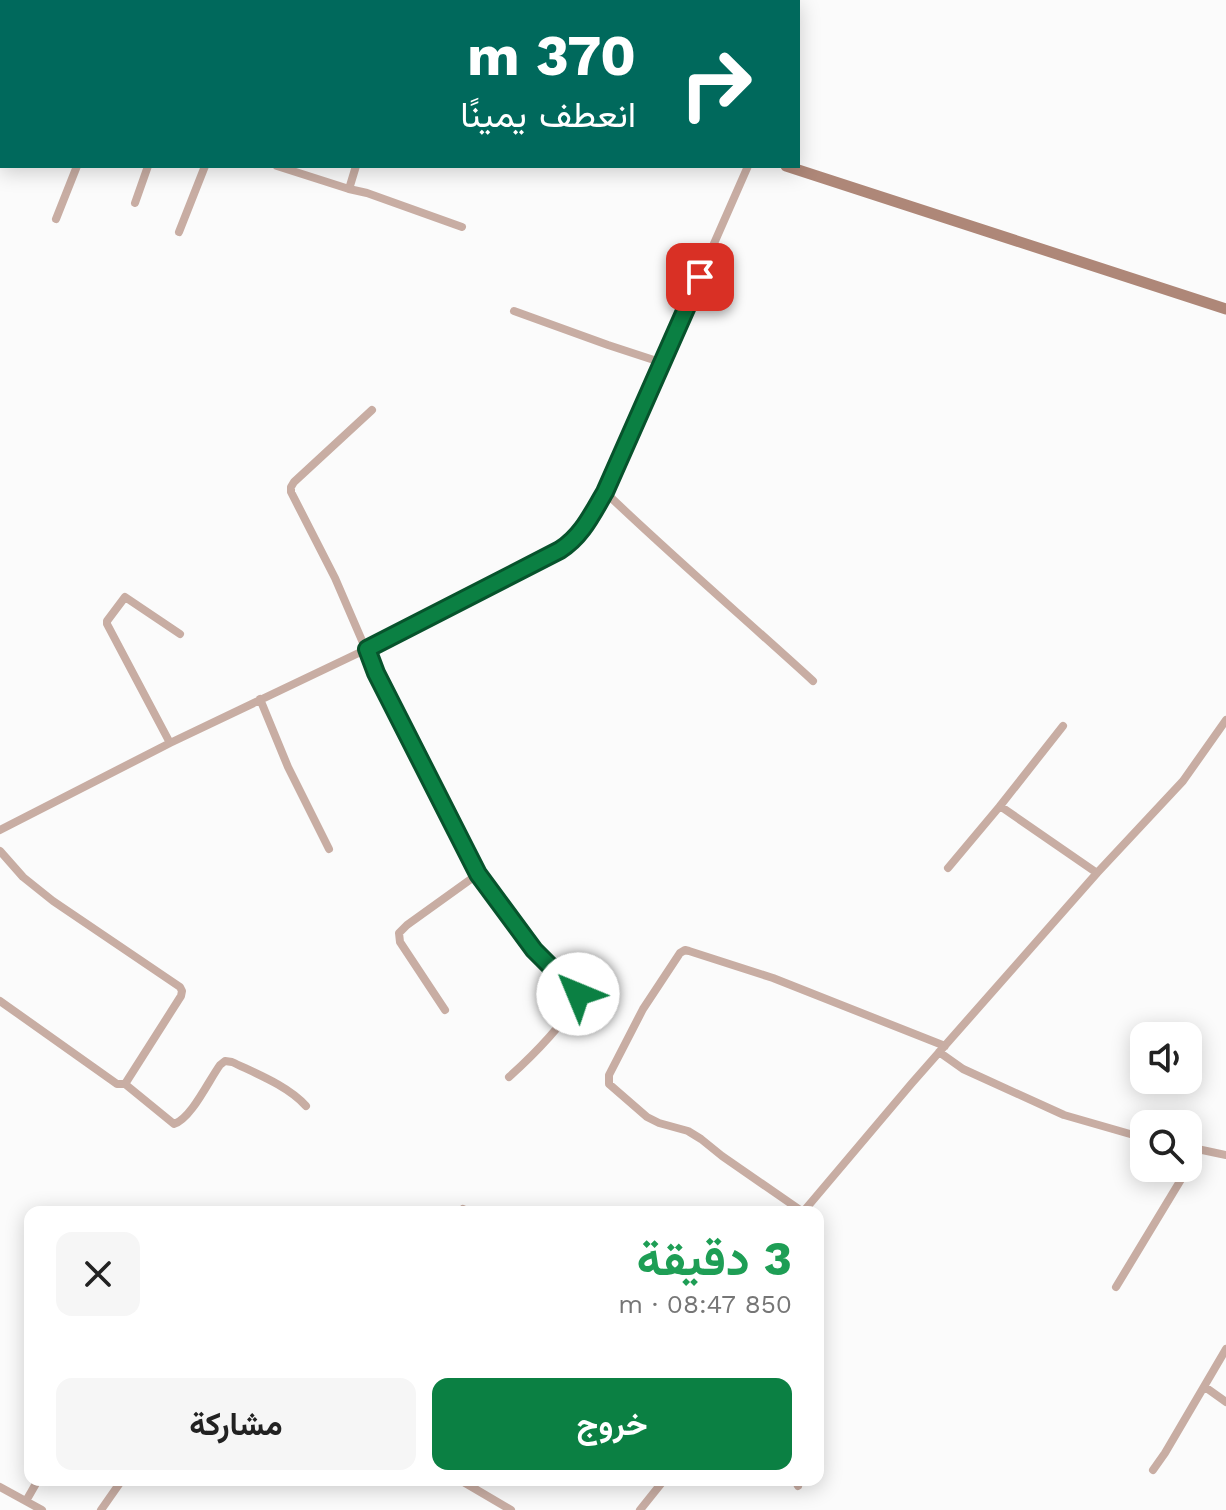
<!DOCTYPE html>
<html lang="ar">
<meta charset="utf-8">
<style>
:root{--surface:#fff;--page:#f6f6f6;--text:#222;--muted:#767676;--accent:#0b8043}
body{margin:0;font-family:"Work Sans",Vazirmatn,sans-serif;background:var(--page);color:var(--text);direction:rtl;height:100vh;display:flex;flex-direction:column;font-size:30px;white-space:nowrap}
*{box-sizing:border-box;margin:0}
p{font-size:26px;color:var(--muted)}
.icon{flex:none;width:44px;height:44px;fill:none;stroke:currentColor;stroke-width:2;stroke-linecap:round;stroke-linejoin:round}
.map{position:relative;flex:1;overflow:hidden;direction:ltr}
.panel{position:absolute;left:24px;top:1206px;width:800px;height:280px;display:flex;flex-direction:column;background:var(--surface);border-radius:16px;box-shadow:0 4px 20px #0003;direction:rtl}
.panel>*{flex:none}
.top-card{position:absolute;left:0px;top:0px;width:800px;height:168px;box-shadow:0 4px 20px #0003;direction:rtl;background:#00695c;color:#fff;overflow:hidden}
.fabs{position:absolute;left:1130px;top:1022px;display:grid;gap:16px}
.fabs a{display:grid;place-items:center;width:72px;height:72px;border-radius:16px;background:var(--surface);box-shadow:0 4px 20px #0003;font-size:40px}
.pin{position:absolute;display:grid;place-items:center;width:68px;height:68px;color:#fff;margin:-34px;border-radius:16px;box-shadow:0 4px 12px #0006}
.me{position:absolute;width:88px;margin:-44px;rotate:315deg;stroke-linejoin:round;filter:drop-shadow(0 0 6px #0008)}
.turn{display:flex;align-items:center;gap:28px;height:168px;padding:0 32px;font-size:36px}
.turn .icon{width:104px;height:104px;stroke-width:2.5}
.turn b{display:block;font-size:56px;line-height:68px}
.round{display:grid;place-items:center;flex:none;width:84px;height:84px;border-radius:16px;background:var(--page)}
.head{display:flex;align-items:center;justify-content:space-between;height:136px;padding:0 32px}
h1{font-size:48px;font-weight:700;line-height:60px;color:#1e9e55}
.cta{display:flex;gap:16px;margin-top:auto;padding:16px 32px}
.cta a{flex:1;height:92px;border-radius:16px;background:var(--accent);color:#fff;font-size:32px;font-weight:700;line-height:92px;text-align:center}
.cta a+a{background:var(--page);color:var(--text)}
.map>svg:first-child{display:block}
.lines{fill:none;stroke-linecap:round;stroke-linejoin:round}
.street{stroke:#c8ada3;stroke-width:8}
.secondary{stroke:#ae8778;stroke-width:11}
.route-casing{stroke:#07532c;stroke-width:20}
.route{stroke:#0b8043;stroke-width:14}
</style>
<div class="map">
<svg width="1226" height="1510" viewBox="0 0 1226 1510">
<rect width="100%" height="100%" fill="#fbfbfb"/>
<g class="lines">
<path class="street" d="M 83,2 L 83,0
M 182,2 L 183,0
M 321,2 L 322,0
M 599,2 L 600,0
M 277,166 L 349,189 L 356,166
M 349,189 L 367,193 L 462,227
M 135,203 L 148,166
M 56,219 L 77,166
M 179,232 L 205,166
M 514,311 L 608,345 L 663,363
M 372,410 L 294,482 L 291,487 L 291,492 L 335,578 L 376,673 L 478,874 L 534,950 L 578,992 C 574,1016 528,1060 509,1077
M 605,492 C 673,557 744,618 813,681
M 260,699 L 288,767 L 329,849
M 170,743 L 107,624 L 107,621 L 125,597 L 180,634
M 1000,806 L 1063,726
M 0,830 L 170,743 L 367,649 L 568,545 L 586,525 L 605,492 L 748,166
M 0,851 L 23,877 L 53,901 L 180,987 L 182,991 L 181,996 L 125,1084
M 948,868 L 1000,806 L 1097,873
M 0,1001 L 117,1084 L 125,1084 L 174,1124 C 191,1119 209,1080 220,1065 L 225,1061 L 232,1062 C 257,1074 288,1086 306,1106
M 445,1010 L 400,942 L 399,933 L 407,925 L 478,874
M 939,1052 L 963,1069 L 1064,1115 L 1144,1138
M 1188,1147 L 1226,1155
M 463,1209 L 468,1212
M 803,1212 L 722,1156 L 701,1139 L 688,1131 L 659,1123 L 647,1117 L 609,1084 L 609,1075 L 643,1009 L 680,953 L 685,950 L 689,951 L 773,978 L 945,1046
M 803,1212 L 912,1083 L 1097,873 L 1183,781 L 1226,720
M 1116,1287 L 1188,1168 L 1197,1149
M 1205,1387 L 1226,1402
M 1153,1470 L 1165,1453 L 1226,1349
M 460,1480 L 511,1510
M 795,1480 L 798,1486
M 0,1487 L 42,1510
M 26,1501 L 38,1480
M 101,1510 L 122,1480
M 640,1510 L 664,1480"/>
<path class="secondary" d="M 0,11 L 2,11
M 786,166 L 1226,309"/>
</g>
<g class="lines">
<g class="route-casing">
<path id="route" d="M 578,994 L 577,989 L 557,973 L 534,950 L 478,874 L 376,673 L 367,649 L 560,550 C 582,536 592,514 605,492 L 700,277"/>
</g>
<use href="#route" class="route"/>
</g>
</svg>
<div class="fabs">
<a><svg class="icon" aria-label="sound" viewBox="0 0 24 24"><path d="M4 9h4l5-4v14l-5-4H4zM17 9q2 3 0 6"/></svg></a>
<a><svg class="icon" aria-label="search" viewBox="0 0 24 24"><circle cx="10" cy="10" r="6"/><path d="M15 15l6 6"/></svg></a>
</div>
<div class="pin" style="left:700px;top:277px;background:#d93025"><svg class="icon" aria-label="arrive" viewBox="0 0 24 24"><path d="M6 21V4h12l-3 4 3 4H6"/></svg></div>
<svg class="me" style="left:578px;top:994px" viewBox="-20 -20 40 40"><circle r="19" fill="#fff"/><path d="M0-13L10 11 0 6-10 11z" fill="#0b8043"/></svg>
<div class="top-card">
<div class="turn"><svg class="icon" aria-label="right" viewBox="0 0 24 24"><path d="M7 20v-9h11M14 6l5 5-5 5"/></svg><div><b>370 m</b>انعطف يمينًا</div></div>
</div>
<section class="panel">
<div class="head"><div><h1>3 دقيقة</h1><p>850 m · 08:47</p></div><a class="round"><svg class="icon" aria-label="close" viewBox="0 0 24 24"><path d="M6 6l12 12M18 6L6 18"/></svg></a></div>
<div class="cta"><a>خروج</a><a>مشاركة</a></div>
</section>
</div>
